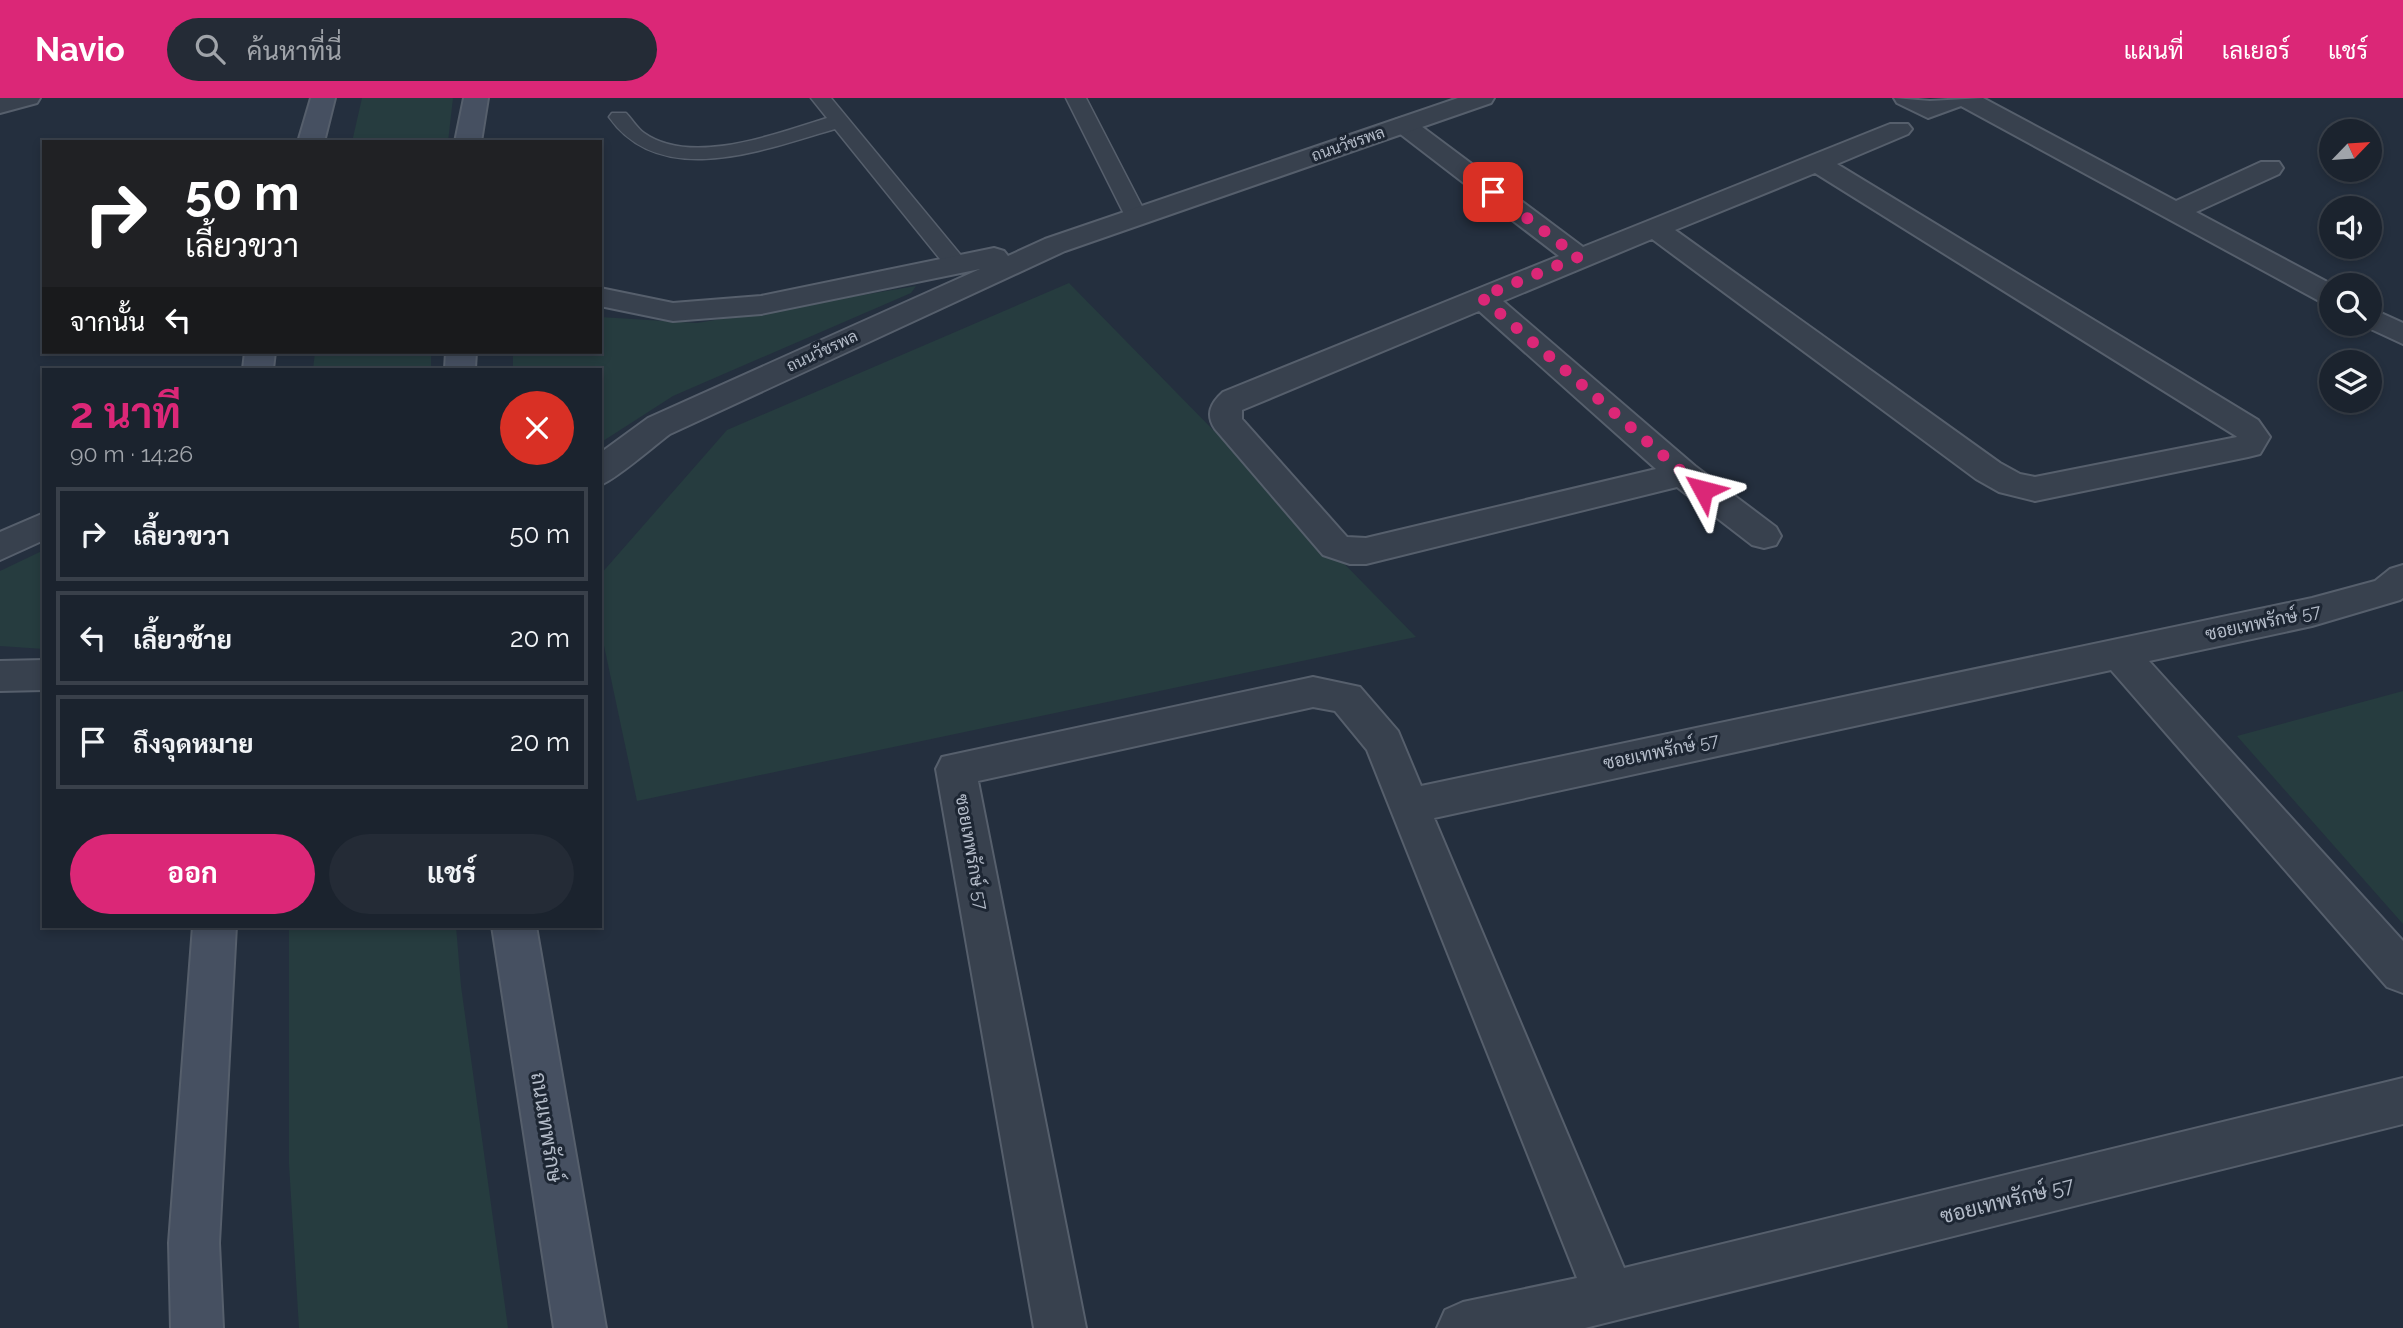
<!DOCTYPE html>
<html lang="th">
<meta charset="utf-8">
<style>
:root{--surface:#1b232e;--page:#242b36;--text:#f1f3f6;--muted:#a0a4aa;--line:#39404a;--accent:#db2777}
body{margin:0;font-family:Raleway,Sarabun,sans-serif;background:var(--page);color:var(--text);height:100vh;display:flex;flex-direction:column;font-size:26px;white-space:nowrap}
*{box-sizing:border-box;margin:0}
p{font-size:23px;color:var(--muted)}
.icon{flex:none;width:38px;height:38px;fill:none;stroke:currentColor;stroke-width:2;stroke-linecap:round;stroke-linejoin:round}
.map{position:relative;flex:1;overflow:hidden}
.side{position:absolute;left:42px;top:270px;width:560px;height:560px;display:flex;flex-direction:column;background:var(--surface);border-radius:0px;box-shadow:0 4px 10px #0003,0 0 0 2px var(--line)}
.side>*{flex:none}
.hud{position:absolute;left:42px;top:42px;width:560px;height:214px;border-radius:0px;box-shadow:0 4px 10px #0003,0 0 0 2px var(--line);background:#202124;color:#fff;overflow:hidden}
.needle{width:46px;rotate:65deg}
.buttons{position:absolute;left:2319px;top:21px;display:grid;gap:14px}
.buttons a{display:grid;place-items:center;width:63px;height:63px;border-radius:50%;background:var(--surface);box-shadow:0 4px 10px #0003,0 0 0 2px var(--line);font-size:35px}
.pin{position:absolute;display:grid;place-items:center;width:60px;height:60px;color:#fff;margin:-30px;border-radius:14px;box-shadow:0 4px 10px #0006}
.me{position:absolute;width:77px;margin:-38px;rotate:308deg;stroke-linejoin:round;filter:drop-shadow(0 0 5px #0008)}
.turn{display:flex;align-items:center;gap:24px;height:147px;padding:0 28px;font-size:32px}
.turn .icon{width:91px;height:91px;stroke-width:2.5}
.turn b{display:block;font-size:49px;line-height:60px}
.then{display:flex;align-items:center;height:66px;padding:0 28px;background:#0003;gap:14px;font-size:26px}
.round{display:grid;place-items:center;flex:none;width:74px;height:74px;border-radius:37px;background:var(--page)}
.head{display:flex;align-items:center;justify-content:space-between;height:119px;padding:0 28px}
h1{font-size:42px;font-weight:700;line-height:52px;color:var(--accent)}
.button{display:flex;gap:14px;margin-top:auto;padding:14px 28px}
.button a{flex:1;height:80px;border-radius:42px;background:var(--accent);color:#fff;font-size:28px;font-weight:700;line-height:80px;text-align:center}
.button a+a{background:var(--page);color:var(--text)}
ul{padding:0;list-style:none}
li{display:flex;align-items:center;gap:21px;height:94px;margin:0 14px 10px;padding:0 14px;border:4px solid var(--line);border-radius:0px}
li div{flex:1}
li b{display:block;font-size:26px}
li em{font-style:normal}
header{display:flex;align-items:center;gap:42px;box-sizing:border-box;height:98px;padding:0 35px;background:var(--accent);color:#fff}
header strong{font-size:33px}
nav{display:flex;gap:38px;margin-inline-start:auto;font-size:24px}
.search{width:490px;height:63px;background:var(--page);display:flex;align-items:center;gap:18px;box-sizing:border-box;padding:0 24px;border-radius:38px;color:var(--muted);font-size:26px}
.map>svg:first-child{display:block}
.green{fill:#263c3f}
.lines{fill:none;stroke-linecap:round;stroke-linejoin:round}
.service-casing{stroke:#565f6c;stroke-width:3}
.minor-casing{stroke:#565f6c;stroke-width:4}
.tertiary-casing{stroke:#565f6c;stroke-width:4}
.secondary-casing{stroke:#565f6c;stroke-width:4}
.service{fill:#38414e;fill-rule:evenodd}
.minor{fill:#38414e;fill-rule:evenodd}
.tertiary{fill:#38414e;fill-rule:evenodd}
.secondary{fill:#465061;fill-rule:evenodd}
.route{stroke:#db2777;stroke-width:12;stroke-dasharray:0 21.6}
.labels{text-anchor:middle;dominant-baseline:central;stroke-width:6;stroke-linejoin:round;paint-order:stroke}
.far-street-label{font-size:16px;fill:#b4bcc9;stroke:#1d2633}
.street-label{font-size:18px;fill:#b4bcc9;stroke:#1d2633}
.near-street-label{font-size:21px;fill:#b4bcc9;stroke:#1d2633}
</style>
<header>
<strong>Navio</strong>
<div class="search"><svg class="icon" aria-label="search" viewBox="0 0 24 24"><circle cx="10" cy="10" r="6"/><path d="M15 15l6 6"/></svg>ค้นหาที่นี่</div>
<nav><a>แผนที่</a><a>เลเยอร์</a><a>แชร์</a></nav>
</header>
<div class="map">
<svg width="2403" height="1230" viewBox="0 0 2403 1230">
<rect width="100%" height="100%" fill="#242f3e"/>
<path class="green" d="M 362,0 L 453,0 L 448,44 L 352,44 Z
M 1069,185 L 1416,539 L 637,703 L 600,529 L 600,477 L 727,332 Z
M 916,188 L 911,195 L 673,298 L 600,345 L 600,271 L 513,271 L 513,254 L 600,254 L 600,219 L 697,225 Z
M 315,254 L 431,254 L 431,271 L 313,271 Z
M 44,452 L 44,551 L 0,548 L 0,473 Z
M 2403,593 L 2403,826 L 2237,638 Z
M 289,828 L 456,828 L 461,888 L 508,1230 L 299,1230 L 289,1066 Z"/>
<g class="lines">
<g class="service-casing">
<path id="service" d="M 811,0 L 831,0 L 964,161 L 967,166 L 964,171 L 948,171 L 835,31 C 765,51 661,93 609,19 L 612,15 L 626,15 C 632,21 637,30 644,35 C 692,69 777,35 827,20 Z
M 1066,0 L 1086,0 L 1148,120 L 1145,125 L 1129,125 L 1126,120 Z"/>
</g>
<g class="minor-casing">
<path id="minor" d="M 0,0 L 40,0 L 37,5 L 0,15 Z
M 1894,0 L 1930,3 L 1983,0 L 2176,103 L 2261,64 L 2279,64 L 2283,70 L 2279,76 L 2196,114 L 2333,187 L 2331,207 L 2321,204 L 1961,8 L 1928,20 L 1897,5 Z
M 1404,19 L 1413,22 L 1583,149 L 1890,26 L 1908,26 L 1912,31 L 1908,36 L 1837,66 L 2258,322 L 2270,339 L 2260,356 L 2248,359 L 2035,403 L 1999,394 L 1976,381 L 1652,141 L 1503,203 L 1695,368 L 1776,429 L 1781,438 L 1776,447 L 1764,450 L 1752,447 L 1677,389 L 1366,466 L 1350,466 L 1323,457 L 1215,331 C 1205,316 1211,305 1223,294 L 1559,158 L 1395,32 L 1391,27 L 1395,22 ZM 1815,75 L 2236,338 L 2237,339 L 2035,379 L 2020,376 L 2000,365 L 1675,132 ZM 1479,213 L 1656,371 L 1366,440 L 1347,439 L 1242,321 L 1242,312 Z
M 2370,210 L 2403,225 L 2403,246 L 2360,226 L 2370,226 Z
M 2403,467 L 2403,500 L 2400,502 L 2312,528 L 2149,563 L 2403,843 L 2403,895 L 2387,889 L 2111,572 L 1434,720 L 1624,1170 L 2403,980 L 2403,1026 L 1585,1230 L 1437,1230 L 1445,1212 L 1463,1204 L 1577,1180 L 1367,652 L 1335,613 L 1313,609 L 978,683 L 1086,1230 L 1034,1230 L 936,671 L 942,659 L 1313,579 L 1360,589 L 1398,633 L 1421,688 L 2312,500 L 2375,483 L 2390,471 Z"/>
</g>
<g class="tertiary-casing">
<path id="tertiary" d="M 1458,0 L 1494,0 L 1491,5 L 1065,153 L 670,336 C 655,347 614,383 600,387 L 600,355 L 648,320 L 980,171 L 761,216 L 673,223 L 600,208 L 600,190 L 673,205 L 761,198 L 994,150 L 1004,153 L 1008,158 L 1045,141 Z
M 44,415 L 44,442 L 0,462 L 0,434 Z
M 44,562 L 44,592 L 0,593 L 0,563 Z"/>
</g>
<g class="secondary-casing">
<path id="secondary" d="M 311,0 L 335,0 L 324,44 L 298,44 Z
M 464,0 L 488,0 L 481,44 L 455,44 Z
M 245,254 L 275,254 L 273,271 L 243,271 Z
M 446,254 L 476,254 L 475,271 L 445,271 Z
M 193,828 L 236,828 L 219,1145 L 223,1230 L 171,1230 L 169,1145 Z
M 492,828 L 536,828 L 606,1230 L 554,1230 Z"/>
</g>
<use href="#service" class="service"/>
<use href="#minor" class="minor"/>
<use href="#tertiary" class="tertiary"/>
<use href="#secondary" class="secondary"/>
</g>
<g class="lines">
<path class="route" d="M 1493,94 L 1578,159 L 1481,199 L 1703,392"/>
</g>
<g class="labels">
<g class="far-street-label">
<text transform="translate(1348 46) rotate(-19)">ถนนวัชรพล</text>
<text transform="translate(822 253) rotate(-25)">ถนนวัชรพล</text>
</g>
<g class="street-label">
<text transform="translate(2263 524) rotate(-12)">ซอยเทพรักษ์ 57</text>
<text transform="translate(1661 653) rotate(-12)">ซอยเทพรักษ์ 57</text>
<text transform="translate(972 754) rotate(80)">ซอยเทพรักษ์ 57</text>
</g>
<g class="near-street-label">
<text transform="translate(547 1029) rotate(81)">ถนนเทพรักษ์</text>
<text transform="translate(2007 1102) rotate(-14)">ซอยเทพรักษ์ 57</text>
</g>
</g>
</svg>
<div class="buttons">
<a><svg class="needle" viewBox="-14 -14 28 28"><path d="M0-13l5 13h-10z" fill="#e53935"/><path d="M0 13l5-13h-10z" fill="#a0a4aa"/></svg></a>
<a><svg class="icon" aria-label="sound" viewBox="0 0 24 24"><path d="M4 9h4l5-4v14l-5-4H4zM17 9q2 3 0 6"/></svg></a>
<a><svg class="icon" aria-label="search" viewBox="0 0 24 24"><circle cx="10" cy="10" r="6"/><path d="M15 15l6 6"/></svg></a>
<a><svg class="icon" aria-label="layers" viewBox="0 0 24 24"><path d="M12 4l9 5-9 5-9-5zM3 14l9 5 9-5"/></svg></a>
</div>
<div class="pin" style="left:1493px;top:94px;background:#d93025"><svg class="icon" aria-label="arrive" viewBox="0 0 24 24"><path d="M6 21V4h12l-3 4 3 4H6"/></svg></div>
<svg class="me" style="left:1703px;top:392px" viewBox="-20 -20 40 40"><path d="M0-17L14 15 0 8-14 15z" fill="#db2777" stroke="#fff" stroke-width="4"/></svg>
<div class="hud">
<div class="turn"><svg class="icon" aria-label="right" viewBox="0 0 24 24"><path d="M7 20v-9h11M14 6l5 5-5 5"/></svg><div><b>50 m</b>เลี้ยวขวา</div></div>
<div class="then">จากนั้น<svg class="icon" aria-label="left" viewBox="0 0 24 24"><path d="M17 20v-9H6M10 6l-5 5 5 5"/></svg></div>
</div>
<section class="side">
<div class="head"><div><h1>2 นาที</h1><p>90 m · 14:26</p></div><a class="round" style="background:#d93025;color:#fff"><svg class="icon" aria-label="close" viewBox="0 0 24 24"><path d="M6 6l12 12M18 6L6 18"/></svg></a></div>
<ul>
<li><svg class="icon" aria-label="right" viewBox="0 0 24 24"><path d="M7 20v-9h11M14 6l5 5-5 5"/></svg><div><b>เลี้ยวขวา</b></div><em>50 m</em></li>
<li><svg class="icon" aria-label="left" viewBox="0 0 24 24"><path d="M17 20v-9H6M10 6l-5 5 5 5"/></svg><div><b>เลี้ยวซ้าย</b></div><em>20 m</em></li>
<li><svg class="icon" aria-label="arrive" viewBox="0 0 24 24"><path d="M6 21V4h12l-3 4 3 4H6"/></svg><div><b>ถึงจุดหมาย</b></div><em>20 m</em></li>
</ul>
<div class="button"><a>ออก</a><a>แชร์</a></div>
</section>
</div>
